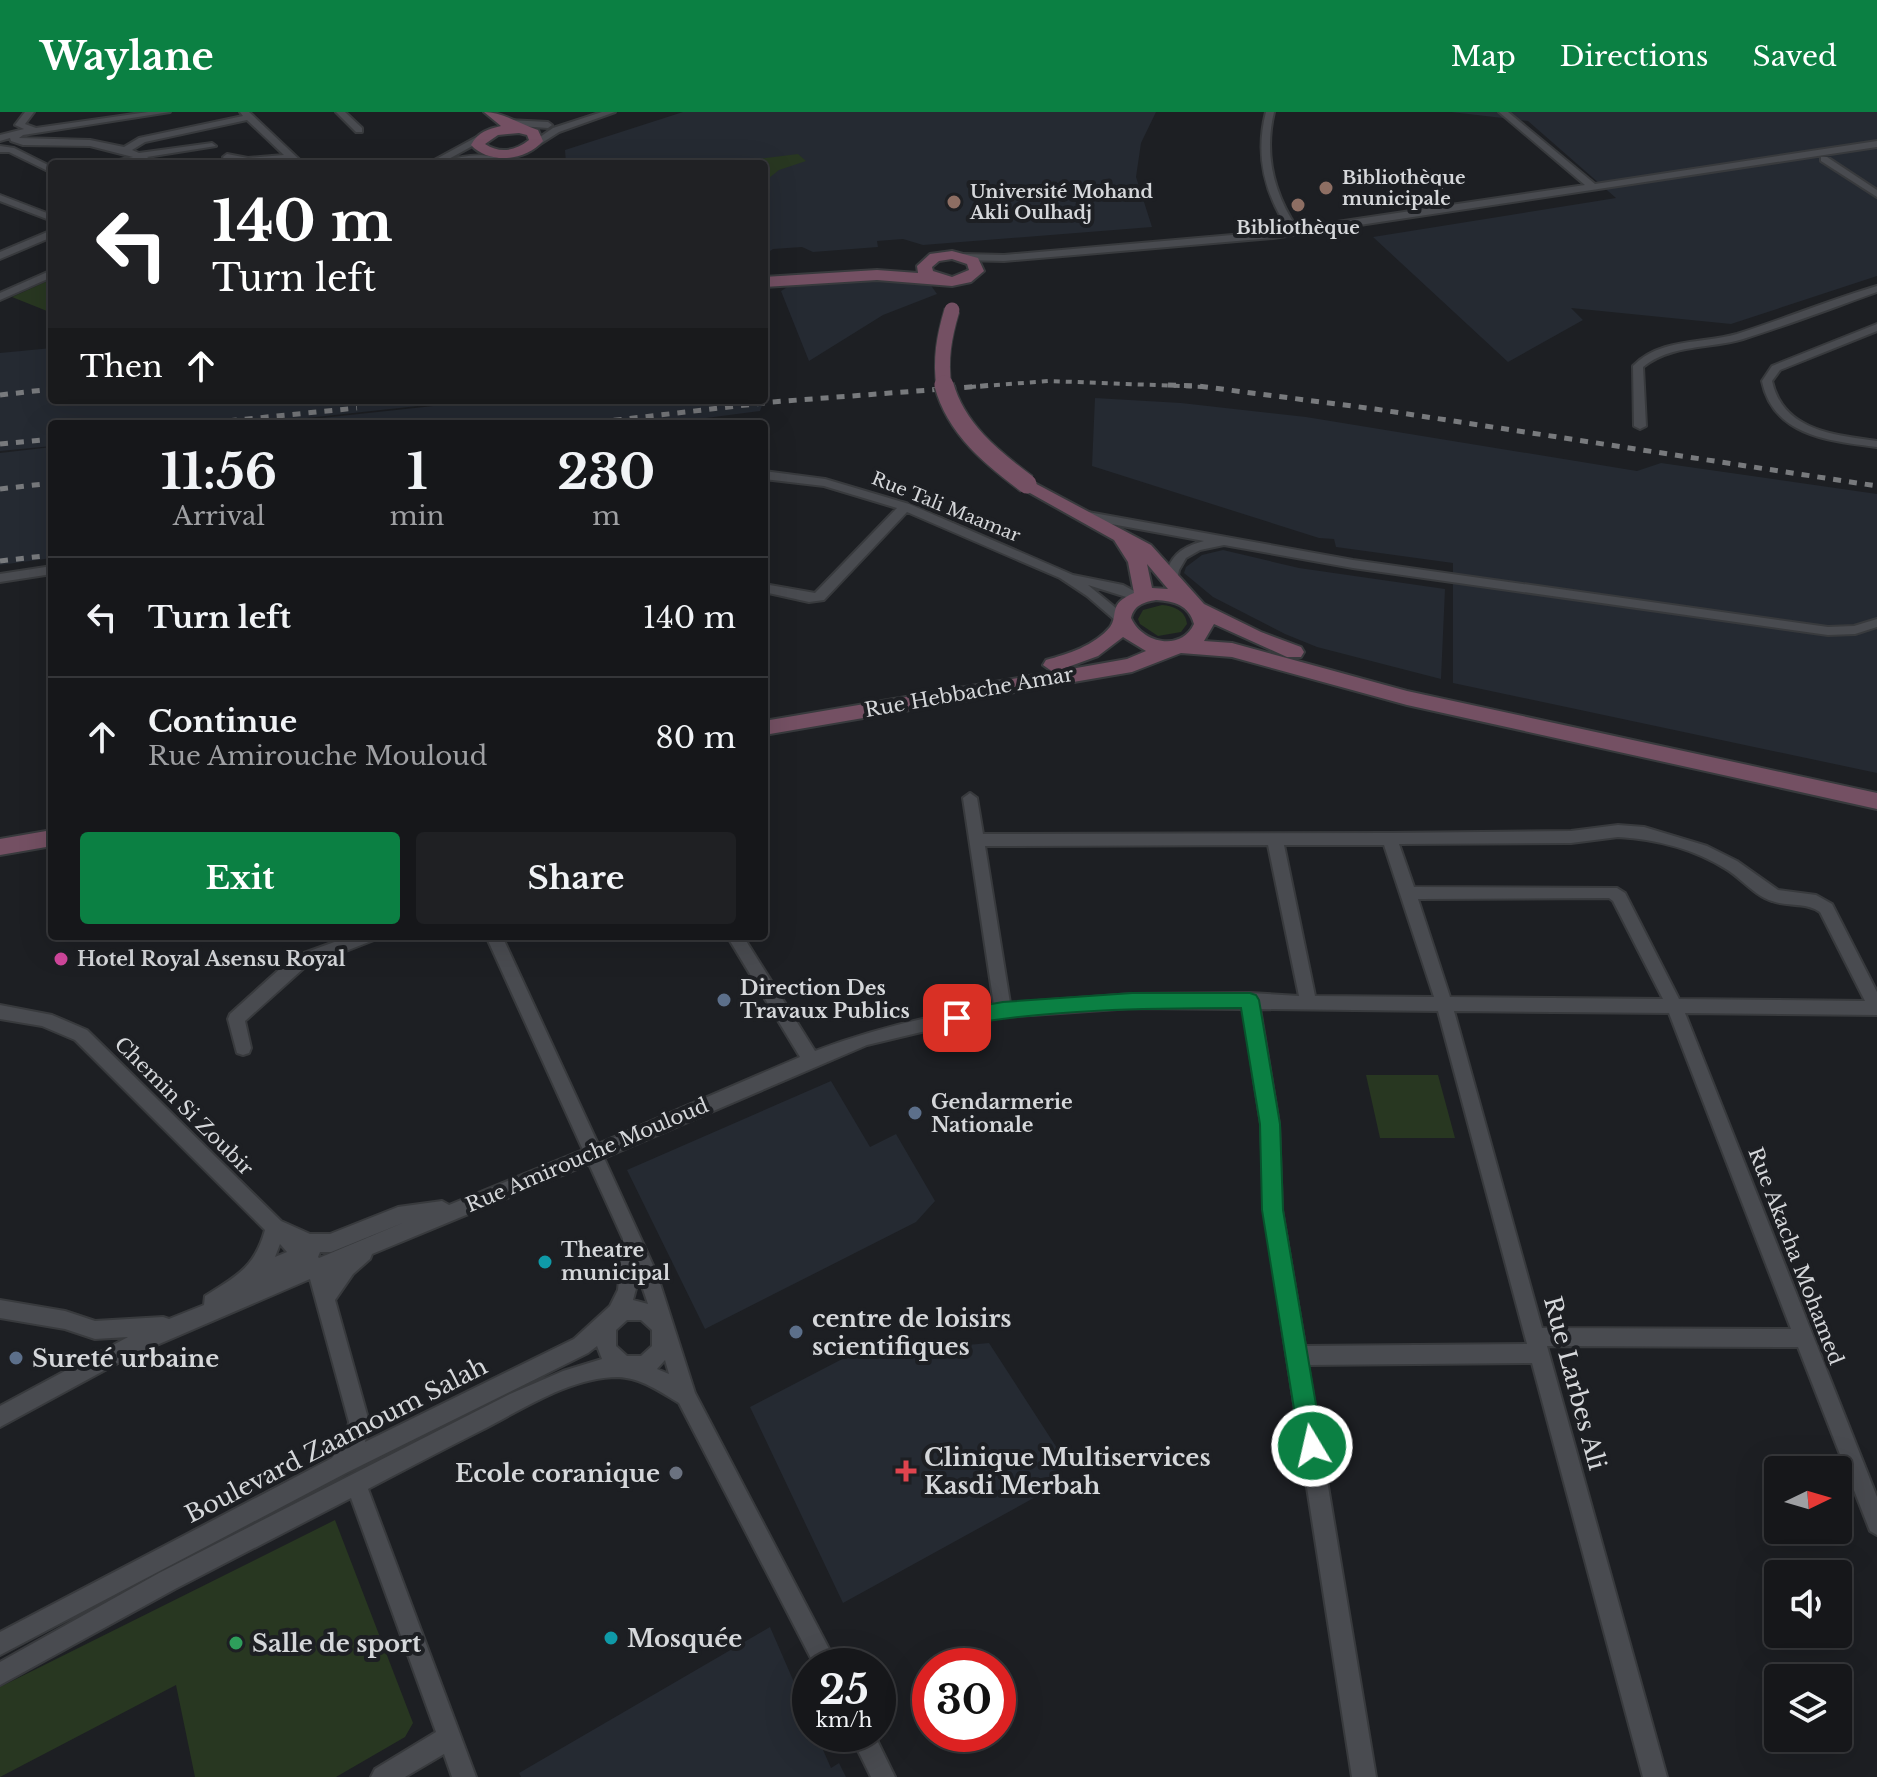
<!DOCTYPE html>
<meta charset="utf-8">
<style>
:root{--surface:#16171a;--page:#1f2023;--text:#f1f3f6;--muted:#9e9fa2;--line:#353639;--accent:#0b8043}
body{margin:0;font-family:"Libre Baskerville",serif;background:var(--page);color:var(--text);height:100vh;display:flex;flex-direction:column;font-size:30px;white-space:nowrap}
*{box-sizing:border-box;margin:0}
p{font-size:26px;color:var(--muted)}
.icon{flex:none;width:44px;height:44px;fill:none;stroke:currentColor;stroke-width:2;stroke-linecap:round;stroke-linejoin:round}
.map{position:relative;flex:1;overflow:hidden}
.drawer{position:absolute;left:48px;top:308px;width:720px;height:520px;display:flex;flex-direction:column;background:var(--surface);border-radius:8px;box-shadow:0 8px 32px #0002,0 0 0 2px var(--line)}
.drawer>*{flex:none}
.top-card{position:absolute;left:48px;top:48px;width:720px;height:244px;border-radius:8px;box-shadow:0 8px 32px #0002,0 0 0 2px var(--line);background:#202124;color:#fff;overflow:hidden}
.needle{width:52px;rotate:85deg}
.fabs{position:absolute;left:1764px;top:1344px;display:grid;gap:16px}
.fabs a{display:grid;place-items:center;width:88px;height:88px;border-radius:8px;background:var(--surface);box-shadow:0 8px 32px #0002,0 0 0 2px var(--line);font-size:40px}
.speed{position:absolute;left:792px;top:1536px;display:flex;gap:16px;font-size:40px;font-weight:700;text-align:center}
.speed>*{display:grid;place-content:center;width:104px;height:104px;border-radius:50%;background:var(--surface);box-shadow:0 8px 32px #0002,0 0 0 2px var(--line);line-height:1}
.speed small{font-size:20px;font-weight:400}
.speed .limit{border:12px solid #d22;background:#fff;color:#111}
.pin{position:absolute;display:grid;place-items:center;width:68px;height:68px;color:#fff;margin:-34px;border-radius:16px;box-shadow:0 4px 12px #0006}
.me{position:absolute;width:88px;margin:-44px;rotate:351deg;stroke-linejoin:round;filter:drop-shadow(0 0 6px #0008)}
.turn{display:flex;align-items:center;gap:28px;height:168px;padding:0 32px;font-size:36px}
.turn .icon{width:104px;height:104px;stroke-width:2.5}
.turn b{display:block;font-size:56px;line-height:68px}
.then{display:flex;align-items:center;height:76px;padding:0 32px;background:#0003;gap:16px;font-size:30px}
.eta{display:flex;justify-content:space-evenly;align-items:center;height:136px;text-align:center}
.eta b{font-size:48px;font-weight:700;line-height:56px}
.primary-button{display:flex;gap:16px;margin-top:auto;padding:16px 32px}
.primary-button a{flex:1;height:92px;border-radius:8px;background:var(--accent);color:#fff;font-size:32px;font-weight:700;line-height:92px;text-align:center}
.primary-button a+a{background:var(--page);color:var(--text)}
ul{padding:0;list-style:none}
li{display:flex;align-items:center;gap:24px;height:120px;padding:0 32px;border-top:2px solid var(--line)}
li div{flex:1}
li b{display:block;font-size:30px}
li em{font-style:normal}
header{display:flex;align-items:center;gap:48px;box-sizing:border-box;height:112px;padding:0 40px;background:var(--accent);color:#fff}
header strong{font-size:38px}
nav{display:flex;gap:44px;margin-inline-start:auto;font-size:28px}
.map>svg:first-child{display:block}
.built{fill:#252a32}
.green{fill:#283721}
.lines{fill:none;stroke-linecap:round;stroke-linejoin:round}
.minor-casing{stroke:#383a3d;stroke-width:4}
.secondary-casing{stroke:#383a3d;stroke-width:4}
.minor{fill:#494b50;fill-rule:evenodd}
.secondary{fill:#745063;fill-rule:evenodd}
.rail-far1{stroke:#787a7d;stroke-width:4;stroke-dasharray:6 6;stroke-linecap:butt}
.rail{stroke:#787a7d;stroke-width:5;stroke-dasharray:8 8;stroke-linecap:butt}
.secondary-bridge-far1-casing{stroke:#383a3d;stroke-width:17;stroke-linecap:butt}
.secondary-bridge-casing{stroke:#383a3d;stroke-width:22;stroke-linecap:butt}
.secondary-bridge-far1{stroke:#745063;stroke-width:15}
.secondary-bridge{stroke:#745063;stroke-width:19}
.route{fill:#0b8043;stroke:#07532c;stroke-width:2}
.education-dot{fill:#8d6e63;stroke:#1d1f23;stroke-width:3}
.hotel-dot{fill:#d1479c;stroke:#1d1f23;stroke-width:3}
.service-dot{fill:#5c6f8a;stroke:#1d1f23;stroke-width:3}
.culture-dot{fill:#0f9aa8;stroke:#1d1f23;stroke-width:3}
.health-dot{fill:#e0444e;stroke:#1d1f23;stroke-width:3}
.worship-dot{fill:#6b7280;stroke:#1d1f23;stroke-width:3}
.leisure-dot{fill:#2e9e5b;stroke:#1d1f23;stroke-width:3}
.labels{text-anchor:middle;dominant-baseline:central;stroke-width:8;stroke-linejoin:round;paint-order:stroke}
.far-poi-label{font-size:18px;font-weight:bold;fill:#d5d7da;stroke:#1d1f23;text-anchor:start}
.far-street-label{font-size:18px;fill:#d5d7da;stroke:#1d1f23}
.street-label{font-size:20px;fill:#d5d7da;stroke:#1d1f23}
.poi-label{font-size:20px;font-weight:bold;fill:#d5d7da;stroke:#1d1f23;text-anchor:start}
.near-poi-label{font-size:24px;font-weight:bold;fill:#d5d7da;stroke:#1d1f23;text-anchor:start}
.near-street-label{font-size:24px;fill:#d5d7da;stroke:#1d1f23}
</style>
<header>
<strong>Waylane</strong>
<nav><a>Map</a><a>Directions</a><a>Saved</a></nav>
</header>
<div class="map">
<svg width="1877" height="1665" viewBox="0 0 1877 1665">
<rect width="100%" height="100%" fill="#1d1f23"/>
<path class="built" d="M 683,0 L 1156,0 L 1141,31 L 1136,65 L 1152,115 L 923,133 L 903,127 L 877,129 L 878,135 L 813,140 L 802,135 L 773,137 L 764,143 L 764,52 L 566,52 L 565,38 Z
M 1451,0 L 1877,0 L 1877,164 L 1731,212 L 1571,196 L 1583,208 L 1508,250 L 1373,125 L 1616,86 L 1528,9 Z
M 913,168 L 930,172 L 937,182 L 883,203 L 809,249 L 781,179 L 792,172 Z
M 52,236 L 52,288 L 473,288 L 252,312 L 52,312 L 52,334 L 0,339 L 0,241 Z
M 1095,286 L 1181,291 L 1306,305 L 1637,359 L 1661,351 L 1877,382 L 1877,661 L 1453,571 L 1453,451 L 1336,435 L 1334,427 L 1319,426 L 1092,354 Z
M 489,288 L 764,288 L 760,299 L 660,312 L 266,312 Z
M 52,335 L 52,446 L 0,453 L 0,341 Z
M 1223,438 L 1299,456 L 1445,477 L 1441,567 L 1317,535 L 1285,522 L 1213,485 L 1184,461 L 1186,455 L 1202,443 Z
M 831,969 L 870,1035 L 896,1022 L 935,1089 L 916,1110 L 705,1217 L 627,1058 Z
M 989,1231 L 1066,1350 L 1041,1382 L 843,1491 L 750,1295 L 848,1244 Z
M 770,1515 L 810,1607 L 810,1622 L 816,1622 L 831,1656 L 839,1651 L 846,1665 L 521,1665 L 519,1661 Z"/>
<path class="green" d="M 798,42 L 806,49 L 779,58 L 764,70 L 764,52 L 757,52 L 757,47 Z
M 52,167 L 52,201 L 12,185 Z
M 1162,493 C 1174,494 1186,499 1187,512 L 1181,520 L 1158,524 L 1140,512 L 1138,507 L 1143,498 Z
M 1366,963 L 1438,963 L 1455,1026 L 1380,1026 Z
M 335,1408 L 413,1611 L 405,1625 L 336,1665 L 195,1665 L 176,1573 L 0,1665 L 0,1575 Z"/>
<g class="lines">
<g class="minor-casing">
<path id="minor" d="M 25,0 L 34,0 L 25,12 L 36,16 L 148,0 L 170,0 L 23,23 L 19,26 L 90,28 L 124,35 L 139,26 L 243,4 L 240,0 L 249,0 L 304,52 L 294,52 L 290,48 L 248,52 L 224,47 L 223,45 L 227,42 L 248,46 L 284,43 L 247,8 L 145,30 L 132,38 L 139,41 L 212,31 L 216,34 L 147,45 L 159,52 L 141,49 L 101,52 L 133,45 L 90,34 L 23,33 L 11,29 L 10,26 L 0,29 L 0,23 L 24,17 L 15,13 Z
M 336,0 L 345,0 L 362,16 L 362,20 L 356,20 Z
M 602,0 L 615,0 L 559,20 L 537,34 L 530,32 L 553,16 Z
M 1266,0 L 1274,0 C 1264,42 1273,80 1297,116 L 1585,73 L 1499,0 L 1508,0 L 1595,72 L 1877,29 L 1877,35 L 1273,126 L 1004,149 L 963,148 L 958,145 L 963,142 L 1004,143 L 1289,118 C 1264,81 1255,43 1266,0 Z
M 506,8 L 548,10 L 552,13 L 548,16 L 503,13 L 502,11 Z
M 484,21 L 487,22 L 487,26 L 445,49 C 466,43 490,39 509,52 L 474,49 L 427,52 Z
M 0,34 L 14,36 L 52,55 L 52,61 L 9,40 L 0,40 Z
M 1821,45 L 1827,45 L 1877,78 L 1877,85 L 1821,49 Z
M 0,83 L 52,103 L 52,109 L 0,89 Z
M 52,118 L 52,125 L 0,147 L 0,140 Z
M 52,158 L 52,165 L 0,188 L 0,181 Z
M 1877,174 L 1877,180 C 1832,196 1788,213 1743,227 C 1710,237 1671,232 1643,255 L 1646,314 L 1640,317 L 1634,314 L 1633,254 C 1660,226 1702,232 1737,222 C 1784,207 1830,188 1877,174 Z
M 1877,212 L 1877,219 L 1780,258 L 1772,269 C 1783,319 1834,323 1877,329 L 1877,335 C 1830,329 1773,324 1762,269 L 1772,254 Z
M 764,359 L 825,367 L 909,392 L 1073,463 L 1123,473 L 1145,485 L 1139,489 L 1088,473 L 1128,506 L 1121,510 L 1116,509 L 1087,484 L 1060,466 L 907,400 L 824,488 L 809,490 L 764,480 L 764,472 L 815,481 L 897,396 L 824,374 L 764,367 Z
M 1088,400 L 1353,448 L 1828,515 L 1854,514 L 1877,507 L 1877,515 L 1855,522 L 1828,523 L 1353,456 L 1224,433 L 1200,438 L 1186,446 L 1179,458 L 1177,469 L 1171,473 L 1165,469 C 1168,445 1181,435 1204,429 L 1084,407 L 1084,401 Z
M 52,454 L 52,462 L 0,470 L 0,462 Z
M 970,681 L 977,686 L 983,722 L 1390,721 L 1571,719 L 1618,713 L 1644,715 L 1707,734 L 1737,749 L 1778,778 L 1816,783 L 1832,792 L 1877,880 L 1877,903 L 1685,901 L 1877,1385 L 1877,1423 L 1870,1419 L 1798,1235 L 1547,1234 L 1667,1665 L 1643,1665 L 1532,1251 L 1308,1253 L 1376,1665 L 1352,1665 L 1264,1098 L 1261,1012 L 1243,897 L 1132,896 L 1003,905 L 934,917 L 867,933 L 604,1046 L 657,1162 L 695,1281 L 838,1554 L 815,1554 L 679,1291 C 659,1279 641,1266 618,1265 C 571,1265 523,1297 482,1318 C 444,1337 406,1357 368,1377 L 476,1665 L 452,1665 L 444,1642 L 405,1665 L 371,1665 L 375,1657 L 436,1620 L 351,1386 L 175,1477 L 0,1573 L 0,1550 L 159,1461 L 510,1282 L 563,1259 L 602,1247 L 597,1234 L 588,1241 L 346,1361 L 0,1543 L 0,1520 L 332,1346 L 346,1327 L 349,1310 L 310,1167 L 129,1245 L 0,1315 L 0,1294 L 128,1225 L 95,1227 L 65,1217 L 0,1206 L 0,1188 L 65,1199 L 95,1209 L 163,1205 L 169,1207 L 204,1193 L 205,1184 C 237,1164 255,1155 265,1118 L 75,928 L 42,914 L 0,907 L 0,893 L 52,903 L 87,918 L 281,1109 L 310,1122 L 330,1122 L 398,1095 L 442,1089 L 449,1093 L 583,1038 L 486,824 L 502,824 L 598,1032 L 800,945 L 727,824 L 743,824 L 815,939 C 873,917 932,903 994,893 L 963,686 ZM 1618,725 C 1655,727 1694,737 1726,757 C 1741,766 1755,784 1772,789 C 1788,795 1806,790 1820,800 L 1865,889 L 1679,887 L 1625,781 L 1617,776 L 1414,775 L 1399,732 L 1571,731 ZM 1268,733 L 1299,884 L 1250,881 L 1132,882 L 1010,891 L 985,734 ZM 1284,733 L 1384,733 L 1434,885 L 1315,884 ZM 1609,786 L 1613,789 L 1663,887 L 1450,885 L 1418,787 ZM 1260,897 L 1438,899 L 1527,1232 L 1305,1234 L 1282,1098 L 1279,1012 ZM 1454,899 L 1669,901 L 1791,1217 L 1542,1216 ZM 589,1052 L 623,1127 L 618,1178 L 610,1194 L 574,1227 L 365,1330 L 369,1310 L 335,1188 L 353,1162 L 370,1147 L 372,1142 ZM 405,1110 L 319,1146 L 318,1145 L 320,1140 L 331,1140 ZM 280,1132 L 287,1140 L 275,1145 ZM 639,1165 L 648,1192 L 633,1188 ZM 627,1208 L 641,1208 L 652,1218 L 652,1234 L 641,1244 L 627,1244 L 616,1234 L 616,1218 ZM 665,1248 L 669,1262 L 657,1257 Z
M 351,824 L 376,824 L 374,828 L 305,855 L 245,909 L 251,936 L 249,941 L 243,943 L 237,941 L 228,907 L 230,902 L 293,845 Z
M 850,1622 L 874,1622 L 895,1665 L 871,1665 Z"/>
</g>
<g class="secondary-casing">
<path id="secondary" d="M 484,0 C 502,0 520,12 538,18 L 543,29 C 525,49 490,53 471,33 C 478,20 488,17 501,14 ZM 519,21 L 527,23 L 529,28 C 515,39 500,42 485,32 L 498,23 Z
M 952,139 L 978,146 L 984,159 L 971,170 L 952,174 L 877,168 L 764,175 L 764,165 L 877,158 L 918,161 L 917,154 L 930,142 ZM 952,147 L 967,152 L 969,158 L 952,165 L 933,159 L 932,155 L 939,149 Z
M 1027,367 L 1151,433 L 1204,492 L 1261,520 L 1301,535 L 1304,540 L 1301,545 L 1287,545 L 1214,512 L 1204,529 L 1232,531 L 1407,579 L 1877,681 L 1877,697 L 1407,593 L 1232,545 L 1181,541 L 1132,560 L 764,623 L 764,609 L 1053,560 L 1043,553 L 1046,548 C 1068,542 1094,534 1110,515 C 1119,503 1107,492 1134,481 L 1128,450 L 1114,428 L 1021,376 L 1018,372 L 1021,368 ZM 1147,452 L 1168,477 L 1152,476 ZM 1156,488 C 1174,489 1189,493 1194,512 C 1181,540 1142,531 1131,506 C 1134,493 1144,490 1156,488 ZM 1123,525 L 1146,539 L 1127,547 L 1054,560 L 1098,544 Z
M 52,718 L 52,734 L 0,743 L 0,727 Z"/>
</g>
<use href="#minor" class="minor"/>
<use href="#secondary" class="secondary"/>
<path class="rail-far1" d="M 970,275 L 1049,269 L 1206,275"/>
<path class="rail" d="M 1168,273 L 1198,274 L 1375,297 L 1877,374
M 0,283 L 52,277
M 197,312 L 357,296
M 582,312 L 772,290 L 996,273
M 0,332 L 52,327
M 0,377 L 52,371
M 0,449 L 52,443"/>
<g class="secondary-bridge-far1-casing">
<path id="secondary-bridge-far1" d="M 944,275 C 940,247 944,225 952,198"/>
</g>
<g class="secondary-bridge-casing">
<path id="secondary-bridge" d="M 944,273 C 956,317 992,346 1027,372"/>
</g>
<use href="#secondary-bridge-far1" class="secondary-bridge-far1"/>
<use href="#secondary-bridge" class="secondary-bridge"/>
</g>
<path class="route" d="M 1132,881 L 1250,881 L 1256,883 L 1259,888 L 1280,1012 L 1283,1098 L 1323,1334 L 1320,1342 L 1312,1346 L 1303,1342 L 1300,1334 L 1262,1098 L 1260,1012 L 1241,896 C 1146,896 1051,897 957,914 L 950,911 L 947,906 L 950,900 L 957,898 L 1003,890 Z"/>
<g class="education-dot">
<circle cx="1326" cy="76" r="8"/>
<circle cx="954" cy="90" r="8"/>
<circle cx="1298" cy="93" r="8"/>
</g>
<circle class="hotel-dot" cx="61" cy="847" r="8"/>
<g class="service-dot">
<circle cx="724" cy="888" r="8"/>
<circle cx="915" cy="1001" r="8"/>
<circle cx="796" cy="1220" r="8"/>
<circle cx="16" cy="1246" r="8"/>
</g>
<g class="culture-dot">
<circle cx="545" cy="1150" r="8"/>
<circle cx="611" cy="1526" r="8"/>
</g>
<path class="health-dot" d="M902 1347h8v8h8v8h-8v8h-8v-8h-8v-8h8z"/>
<circle class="worship-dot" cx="676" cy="1361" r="8"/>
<circle class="leisure-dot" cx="236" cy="1531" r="8"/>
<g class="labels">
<g class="far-poi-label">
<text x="1342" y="66">Bibliothèque<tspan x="1342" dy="21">municipale</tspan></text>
<text x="970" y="80">Université Mohand<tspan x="970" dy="21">Akli Oulhadj</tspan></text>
<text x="1298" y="116" text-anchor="middle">Bibliothèque</text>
</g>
<g class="far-street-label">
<text transform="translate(946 395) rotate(22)">Rue Tali Maamar</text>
</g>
<g class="street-label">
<text transform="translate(969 580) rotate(-10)">Rue Hebbache Amar</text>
<text transform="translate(184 994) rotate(45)">Chemin Si Zoubir</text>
<text transform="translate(587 1043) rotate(-23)">Rue Amirouche Mouloud</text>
<text transform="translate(1796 1144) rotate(69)">Rue Akacha Mohamed</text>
</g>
<g class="poi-label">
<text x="77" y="847">Hotel Royal Asensu Royal</text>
<text x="740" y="876">Direction Des<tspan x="740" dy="23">Travaux Publics</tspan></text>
<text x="931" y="990">Gendarmerie<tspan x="931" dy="23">Nationale</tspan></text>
<text x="561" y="1138">Theatre<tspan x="561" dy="23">municipal</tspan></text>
</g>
<g class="near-poi-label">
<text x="812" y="1206">centre de loisirs<tspan x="812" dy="28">scientifiques</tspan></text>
<text x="32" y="1246">Sureté urbaine</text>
<text x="924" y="1345">Clinique Multiservices<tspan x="924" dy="28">Kasdi Merbah</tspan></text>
<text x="660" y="1361" text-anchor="end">Ecole coranique</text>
<text x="627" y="1526">Mosquée</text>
<text x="252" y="1531">Salle de sport</text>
</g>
<g class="near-street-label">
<text transform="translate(1575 1271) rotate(75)">Rue Larbes Ali</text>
<text transform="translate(336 1328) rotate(-27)">Boulevard Zaamoum Salah</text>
</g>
</g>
</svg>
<div class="fabs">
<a><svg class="needle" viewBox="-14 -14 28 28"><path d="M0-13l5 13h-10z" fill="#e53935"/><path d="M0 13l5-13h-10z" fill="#9e9fa2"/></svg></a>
<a><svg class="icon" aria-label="sound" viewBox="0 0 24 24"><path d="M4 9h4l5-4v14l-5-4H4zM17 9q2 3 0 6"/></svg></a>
<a><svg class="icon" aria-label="layers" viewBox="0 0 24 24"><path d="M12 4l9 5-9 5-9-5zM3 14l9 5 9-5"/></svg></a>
</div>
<div class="speed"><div>25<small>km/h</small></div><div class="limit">30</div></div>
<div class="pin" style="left:957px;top:906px;background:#d93025"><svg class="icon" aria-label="arrive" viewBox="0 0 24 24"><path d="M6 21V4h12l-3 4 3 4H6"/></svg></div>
<svg class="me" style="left:1312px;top:1334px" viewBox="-20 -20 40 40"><circle r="17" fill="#0b8043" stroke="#fff" stroke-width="3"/><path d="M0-11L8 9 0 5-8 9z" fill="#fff"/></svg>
<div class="top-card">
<div class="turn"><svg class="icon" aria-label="left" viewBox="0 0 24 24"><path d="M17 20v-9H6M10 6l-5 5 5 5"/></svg><div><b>140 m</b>Turn left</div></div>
<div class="then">Then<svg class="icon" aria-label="ahead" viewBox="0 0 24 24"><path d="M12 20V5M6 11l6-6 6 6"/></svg></div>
</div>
<section class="drawer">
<div class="eta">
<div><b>11:56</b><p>Arrival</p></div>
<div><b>1</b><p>min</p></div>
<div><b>230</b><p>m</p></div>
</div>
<ul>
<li><svg class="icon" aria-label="left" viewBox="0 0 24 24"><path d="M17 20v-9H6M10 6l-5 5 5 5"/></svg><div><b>Turn left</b></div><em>140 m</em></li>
<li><svg class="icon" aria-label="ahead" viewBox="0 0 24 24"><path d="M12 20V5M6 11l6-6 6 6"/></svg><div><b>Continue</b><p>Rue Amirouche Mouloud</p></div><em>80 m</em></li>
</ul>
<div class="primary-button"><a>Exit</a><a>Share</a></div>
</section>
</div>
